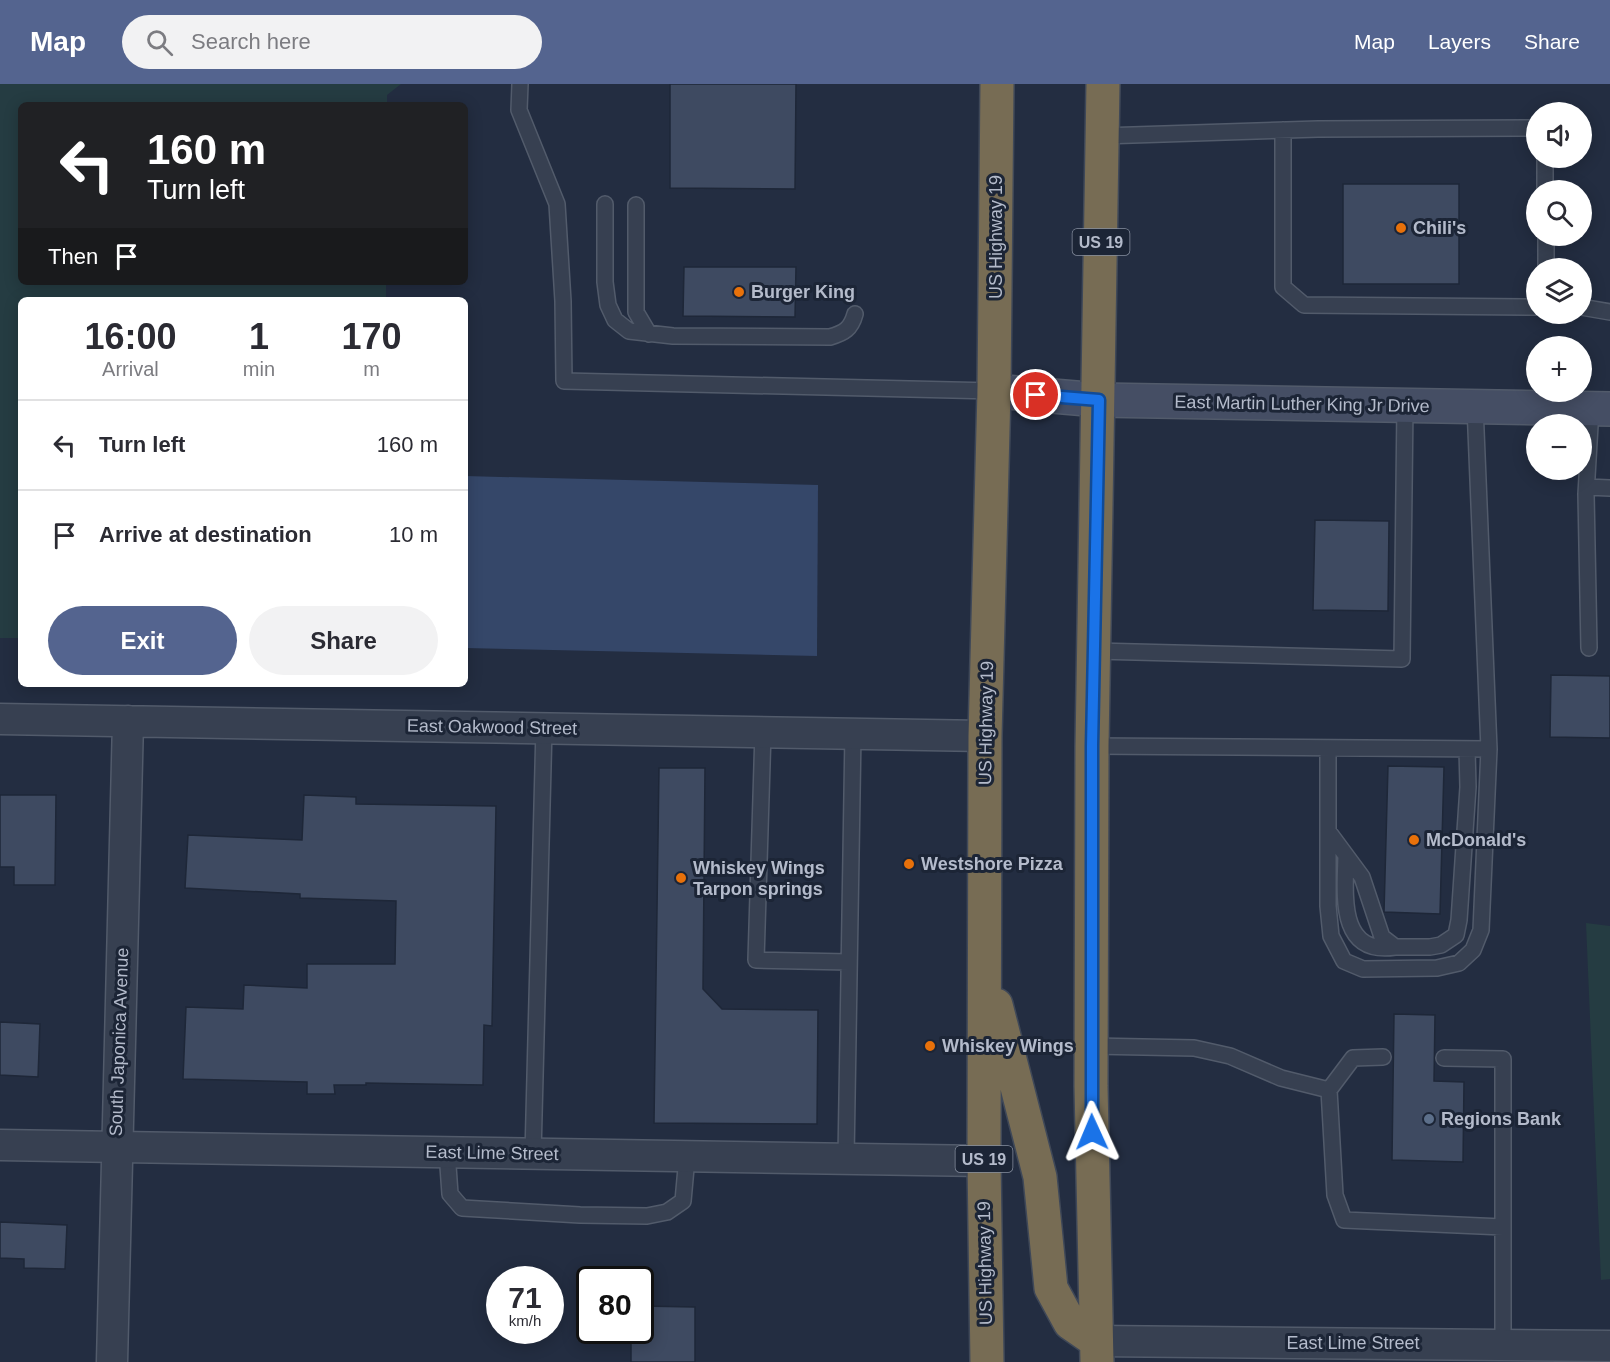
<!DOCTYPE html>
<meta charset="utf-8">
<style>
:root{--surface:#fff;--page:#f2f2f3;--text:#2b2b33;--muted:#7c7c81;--line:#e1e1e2;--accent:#54648f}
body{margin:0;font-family:Arial,sans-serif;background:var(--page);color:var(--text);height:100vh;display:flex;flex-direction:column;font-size:22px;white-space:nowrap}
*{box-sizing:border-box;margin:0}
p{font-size:20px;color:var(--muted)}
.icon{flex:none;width:33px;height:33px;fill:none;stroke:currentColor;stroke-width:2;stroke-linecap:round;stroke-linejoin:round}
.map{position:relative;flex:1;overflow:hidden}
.details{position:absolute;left:18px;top:213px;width:450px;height:390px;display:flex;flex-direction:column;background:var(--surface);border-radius:9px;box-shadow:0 3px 15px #0003}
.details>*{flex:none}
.hud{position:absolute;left:18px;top:18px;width:450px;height:183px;border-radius:9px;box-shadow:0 3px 15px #0003;background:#202124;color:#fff;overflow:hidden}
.tools{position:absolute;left:1526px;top:18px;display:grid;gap:12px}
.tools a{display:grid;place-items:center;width:66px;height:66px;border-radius:50%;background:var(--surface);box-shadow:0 3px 15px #0003;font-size:30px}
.speed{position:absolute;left:486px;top:1182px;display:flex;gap:12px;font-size:30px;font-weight:700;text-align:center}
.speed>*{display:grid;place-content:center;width:78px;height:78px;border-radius:50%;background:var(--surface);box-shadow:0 3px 15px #0003;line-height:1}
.speed small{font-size:15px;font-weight:400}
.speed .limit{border:3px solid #111;border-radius:9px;background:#fff;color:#111}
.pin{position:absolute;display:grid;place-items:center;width:51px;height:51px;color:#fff;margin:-26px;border:3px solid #fff;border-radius:50%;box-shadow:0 2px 6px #0007}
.me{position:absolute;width:66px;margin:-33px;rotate:359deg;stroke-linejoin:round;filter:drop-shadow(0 0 4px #0008)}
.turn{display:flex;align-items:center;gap:21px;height:126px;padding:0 30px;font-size:27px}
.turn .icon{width:78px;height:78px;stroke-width:2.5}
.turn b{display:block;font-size:42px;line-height:51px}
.then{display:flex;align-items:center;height:57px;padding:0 30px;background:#0003;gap:12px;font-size:22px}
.eta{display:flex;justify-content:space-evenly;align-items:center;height:102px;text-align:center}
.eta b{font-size:36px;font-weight:700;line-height:42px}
.primary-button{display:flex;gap:12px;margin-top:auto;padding:12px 30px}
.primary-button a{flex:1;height:69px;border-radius:36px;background:var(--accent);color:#fff;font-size:24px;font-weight:700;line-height:69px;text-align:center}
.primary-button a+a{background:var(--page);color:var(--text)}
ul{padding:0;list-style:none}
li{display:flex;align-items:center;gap:18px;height:90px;padding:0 30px;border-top:2px solid var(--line)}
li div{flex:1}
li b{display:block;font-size:22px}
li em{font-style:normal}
header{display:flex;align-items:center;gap:36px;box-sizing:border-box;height:84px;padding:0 30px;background:var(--accent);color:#fff}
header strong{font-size:28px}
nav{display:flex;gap:33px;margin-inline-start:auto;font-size:21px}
.search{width:420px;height:54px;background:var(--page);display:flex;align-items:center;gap:15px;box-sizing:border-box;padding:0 21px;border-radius:33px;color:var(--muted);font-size:22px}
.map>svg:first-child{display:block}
.green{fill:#253c42}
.water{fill:#354769}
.building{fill:#3e4a61;stroke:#1e2738;stroke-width:1.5}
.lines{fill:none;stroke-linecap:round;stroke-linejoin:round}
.lane-casing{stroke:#525b6b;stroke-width:18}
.street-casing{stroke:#525b6b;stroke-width:33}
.secondary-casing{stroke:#525b6b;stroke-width:36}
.highway-casing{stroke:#3f4858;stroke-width:36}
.lane{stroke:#374051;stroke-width:15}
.street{stroke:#374051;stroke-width:30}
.secondary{stroke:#454e64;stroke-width:33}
.highway{stroke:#776c54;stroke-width:33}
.route-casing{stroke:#114b97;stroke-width:15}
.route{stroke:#1a73e8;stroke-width:10}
.food-dot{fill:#e8710a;stroke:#1c2536;stroke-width:2}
.service-dot{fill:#5c6f8a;stroke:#1c2536;stroke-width:2}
.labels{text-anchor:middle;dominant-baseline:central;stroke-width:6;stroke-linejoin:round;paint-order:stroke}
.shield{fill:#1c2536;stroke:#868e9e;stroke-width:1.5}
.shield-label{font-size:16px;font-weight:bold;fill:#b4bbcb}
.poi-label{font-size:18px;font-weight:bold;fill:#b4bbcb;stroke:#1c2536;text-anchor:start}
.street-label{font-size:18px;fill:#b4bbcb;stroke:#1c2536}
</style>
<header>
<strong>Map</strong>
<div class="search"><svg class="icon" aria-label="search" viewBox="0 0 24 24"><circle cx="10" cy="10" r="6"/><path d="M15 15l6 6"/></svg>Search here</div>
<nav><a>Map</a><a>Layers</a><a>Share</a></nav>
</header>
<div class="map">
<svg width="1610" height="1278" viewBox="0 0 1610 1278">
<rect width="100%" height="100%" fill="#232d41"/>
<path class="green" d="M 0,0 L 401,0 L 387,11 L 387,21 L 21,21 L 21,198 L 386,198 L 386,216 L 21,216 L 21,554 L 0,554 Z
M 1586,839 L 1610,842 L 1610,1195 L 1601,1196 Z"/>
<path class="water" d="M 465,392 L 818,401 L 817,572 L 465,564 Z"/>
<path class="building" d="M 670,0 L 796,0 L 795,105 L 670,104 Z
M 1343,100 L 1459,100 L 1459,200 L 1343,200 Z
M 684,183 L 796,183 L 795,233 L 683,232 Z
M 1315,436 L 1389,437 L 1388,527 L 1313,526 Z
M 1551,591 L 1610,592 L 1610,654 L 1550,653 Z
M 1388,682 L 1444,683 L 1440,830 L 1384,828 Z
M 659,684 L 705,684 L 703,905 L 722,925 L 818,926 L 817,1040 L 654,1039 Z
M 0,711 L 56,711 L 55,801 L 14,801 L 14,783 L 0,783 Z
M 304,711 L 356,713 L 356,720 L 496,722 L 492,942 L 484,941 L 483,1001 L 366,999 L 366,1001 L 334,1001 L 335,1010 L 307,1010 L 307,998 L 183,995 L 186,923 L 243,925 L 244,901 L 307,904 L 307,880 L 395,880 L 396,817 L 300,814 L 300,810 L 185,804 L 188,751 L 302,756 Z
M 1394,930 L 1435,931 L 1434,997 L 1464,998 L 1463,1078 L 1392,1076 Z
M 0,938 L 40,940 L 38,993 L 0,991 Z
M 0,1138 L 67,1141 L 65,1185 L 24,1184 L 24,1175 L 0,1174 Z
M 640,1222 L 695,1223 L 695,1278 L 631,1278 L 631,1246 L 640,1246 Z"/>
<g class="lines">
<g class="lane-casing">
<path id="lane" d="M 520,0 L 519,26 L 557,120 L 563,217 L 564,297 L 994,307
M 1283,46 L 1283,203 L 1304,221 L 1536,223
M 1102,52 L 1318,45 L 1536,44
M 1545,74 L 1545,106
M 605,120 L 605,198 L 608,221 L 615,236 L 629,247 L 673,252 L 830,253 C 844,249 851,245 855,230
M 636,121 L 636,228 L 649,250
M 1546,152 L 1546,184
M 1581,223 L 1610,228
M 1587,403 L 1610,404
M 1589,564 L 1586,410 L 1591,324
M 1096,567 L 1402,575 L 1405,321
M 763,648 L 756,876 L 849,878
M 1092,662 L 1489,665
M 1328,664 L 1328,822 L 1331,852 L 1344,877 L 1363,885 L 1437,884 L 1459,879 L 1473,866 L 1481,846 L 1489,665 L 1475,322
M 1328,747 L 1362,793 L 1382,853 L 1395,863 L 1430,863 L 1441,861 L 1456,851 L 1459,836 L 1468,703 L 1467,665
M 1346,772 C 1345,812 1338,871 1395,863
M 1092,962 L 1194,964 L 1230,972 L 1281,994 L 1329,1006 L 1335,1111 L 1344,1136 L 1503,1143
M 1444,974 L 1503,975 L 1503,1260
M 1329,1006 L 1353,974 L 1383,973
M 447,1068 L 450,1110 L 462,1124 L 580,1131 L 647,1132 L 667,1128 L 683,1117 L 687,1073
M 533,1070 L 544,644
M 846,1075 L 853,649"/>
</g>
<g class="street-casing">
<path id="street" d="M 0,635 L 985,652
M 0,1061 L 984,1077
M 1096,1257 L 1610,1262
M 112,1278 L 128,637"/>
</g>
<g class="secondary-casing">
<path id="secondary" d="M 994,307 L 1099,316 L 1610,325"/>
</g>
<g class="highway-casing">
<path id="highway" d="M 996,921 L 1040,1093 L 1051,1204 L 1070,1239 L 1096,1257
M 987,1278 L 984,1077 L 985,652 L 994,307 L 997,0
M 1097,1278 L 1091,1002 L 1092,662 L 1103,0"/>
</g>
<use href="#lane" class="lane"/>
<use href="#street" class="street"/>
<use href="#secondary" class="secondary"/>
<use href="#highway" class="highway"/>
</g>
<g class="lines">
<g class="route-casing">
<path id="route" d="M 1036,311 L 1099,316 L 1092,662 L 1092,1048"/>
</g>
<use href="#route" class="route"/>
</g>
<g class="food-dot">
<circle cx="1401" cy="144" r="6"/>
<circle cx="739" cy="208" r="6"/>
<circle cx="1414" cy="756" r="6"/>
<circle cx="909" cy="780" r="6"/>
<circle cx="681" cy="794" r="6"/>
<circle cx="930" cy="962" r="6"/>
</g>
<circle class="service-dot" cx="1429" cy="1035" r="6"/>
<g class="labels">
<g class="shield">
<rect x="1072.5" y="145" width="57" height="26" rx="4.5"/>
<rect x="955.5" y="1062" width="57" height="26" rx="4.5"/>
</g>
<g class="shield-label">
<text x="1101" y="158">US 19</text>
<text x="984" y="1075">US 19</text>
</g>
<g class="poi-label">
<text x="1413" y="144">Chili's</text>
<text x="751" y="208">Burger King</text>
<text x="1426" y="756">McDonald's</text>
<text x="921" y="780">Westshore Pizza</text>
<text x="693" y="784">Whiskey Wings<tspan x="693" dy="21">Tarpon springs</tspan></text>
<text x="942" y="962">Whiskey Wings</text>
<text x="1441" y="1035">Regions Bank</text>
</g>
<g class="street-label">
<text transform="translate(996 153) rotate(-90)">US Highway 19</text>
<text transform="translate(1302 320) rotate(1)">East Martin Luther King Jr Drive</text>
<text transform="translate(986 639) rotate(-89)">US Highway 19</text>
<text transform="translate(492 643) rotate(1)">East Oakwood Street</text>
<text transform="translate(119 958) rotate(-88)">South Japonica Avenue</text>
<text transform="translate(492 1069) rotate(1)">East Lime Street</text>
<text transform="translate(985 1179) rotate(-91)">US Highway 19</text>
<text x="1353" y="1259">East Lime Street</text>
</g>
</g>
</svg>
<div class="tools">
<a><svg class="icon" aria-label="sound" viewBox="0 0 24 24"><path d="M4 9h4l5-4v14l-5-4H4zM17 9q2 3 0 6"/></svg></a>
<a><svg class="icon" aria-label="search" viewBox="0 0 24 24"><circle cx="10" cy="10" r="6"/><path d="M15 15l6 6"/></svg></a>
<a><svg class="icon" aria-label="layers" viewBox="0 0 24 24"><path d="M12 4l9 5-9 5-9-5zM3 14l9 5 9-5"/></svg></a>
<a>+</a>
<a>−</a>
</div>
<div class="speed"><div>71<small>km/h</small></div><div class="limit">80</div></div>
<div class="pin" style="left:1036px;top:311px;background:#d93025"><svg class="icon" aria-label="arrive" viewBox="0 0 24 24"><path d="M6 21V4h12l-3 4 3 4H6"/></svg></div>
<svg class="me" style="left:1092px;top:1048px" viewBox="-20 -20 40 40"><path d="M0-17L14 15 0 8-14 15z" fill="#1a73e8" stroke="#fff" stroke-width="4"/></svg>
<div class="hud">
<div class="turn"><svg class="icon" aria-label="left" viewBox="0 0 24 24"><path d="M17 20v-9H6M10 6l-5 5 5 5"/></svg><div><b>160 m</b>Turn left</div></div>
<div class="then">Then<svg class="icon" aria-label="arrive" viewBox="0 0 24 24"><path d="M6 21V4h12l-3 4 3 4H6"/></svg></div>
</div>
<section class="details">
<div class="eta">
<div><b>16:00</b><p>Arrival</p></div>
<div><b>1</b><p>min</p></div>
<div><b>170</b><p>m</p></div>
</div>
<ul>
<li><svg class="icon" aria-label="left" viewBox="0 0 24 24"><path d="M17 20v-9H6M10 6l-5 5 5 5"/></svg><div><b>Turn left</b></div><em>160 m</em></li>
<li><svg class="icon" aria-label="arrive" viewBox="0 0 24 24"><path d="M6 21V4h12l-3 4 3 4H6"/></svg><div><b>Arrive at destination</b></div><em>10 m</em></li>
</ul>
<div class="primary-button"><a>Exit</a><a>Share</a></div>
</section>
</div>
